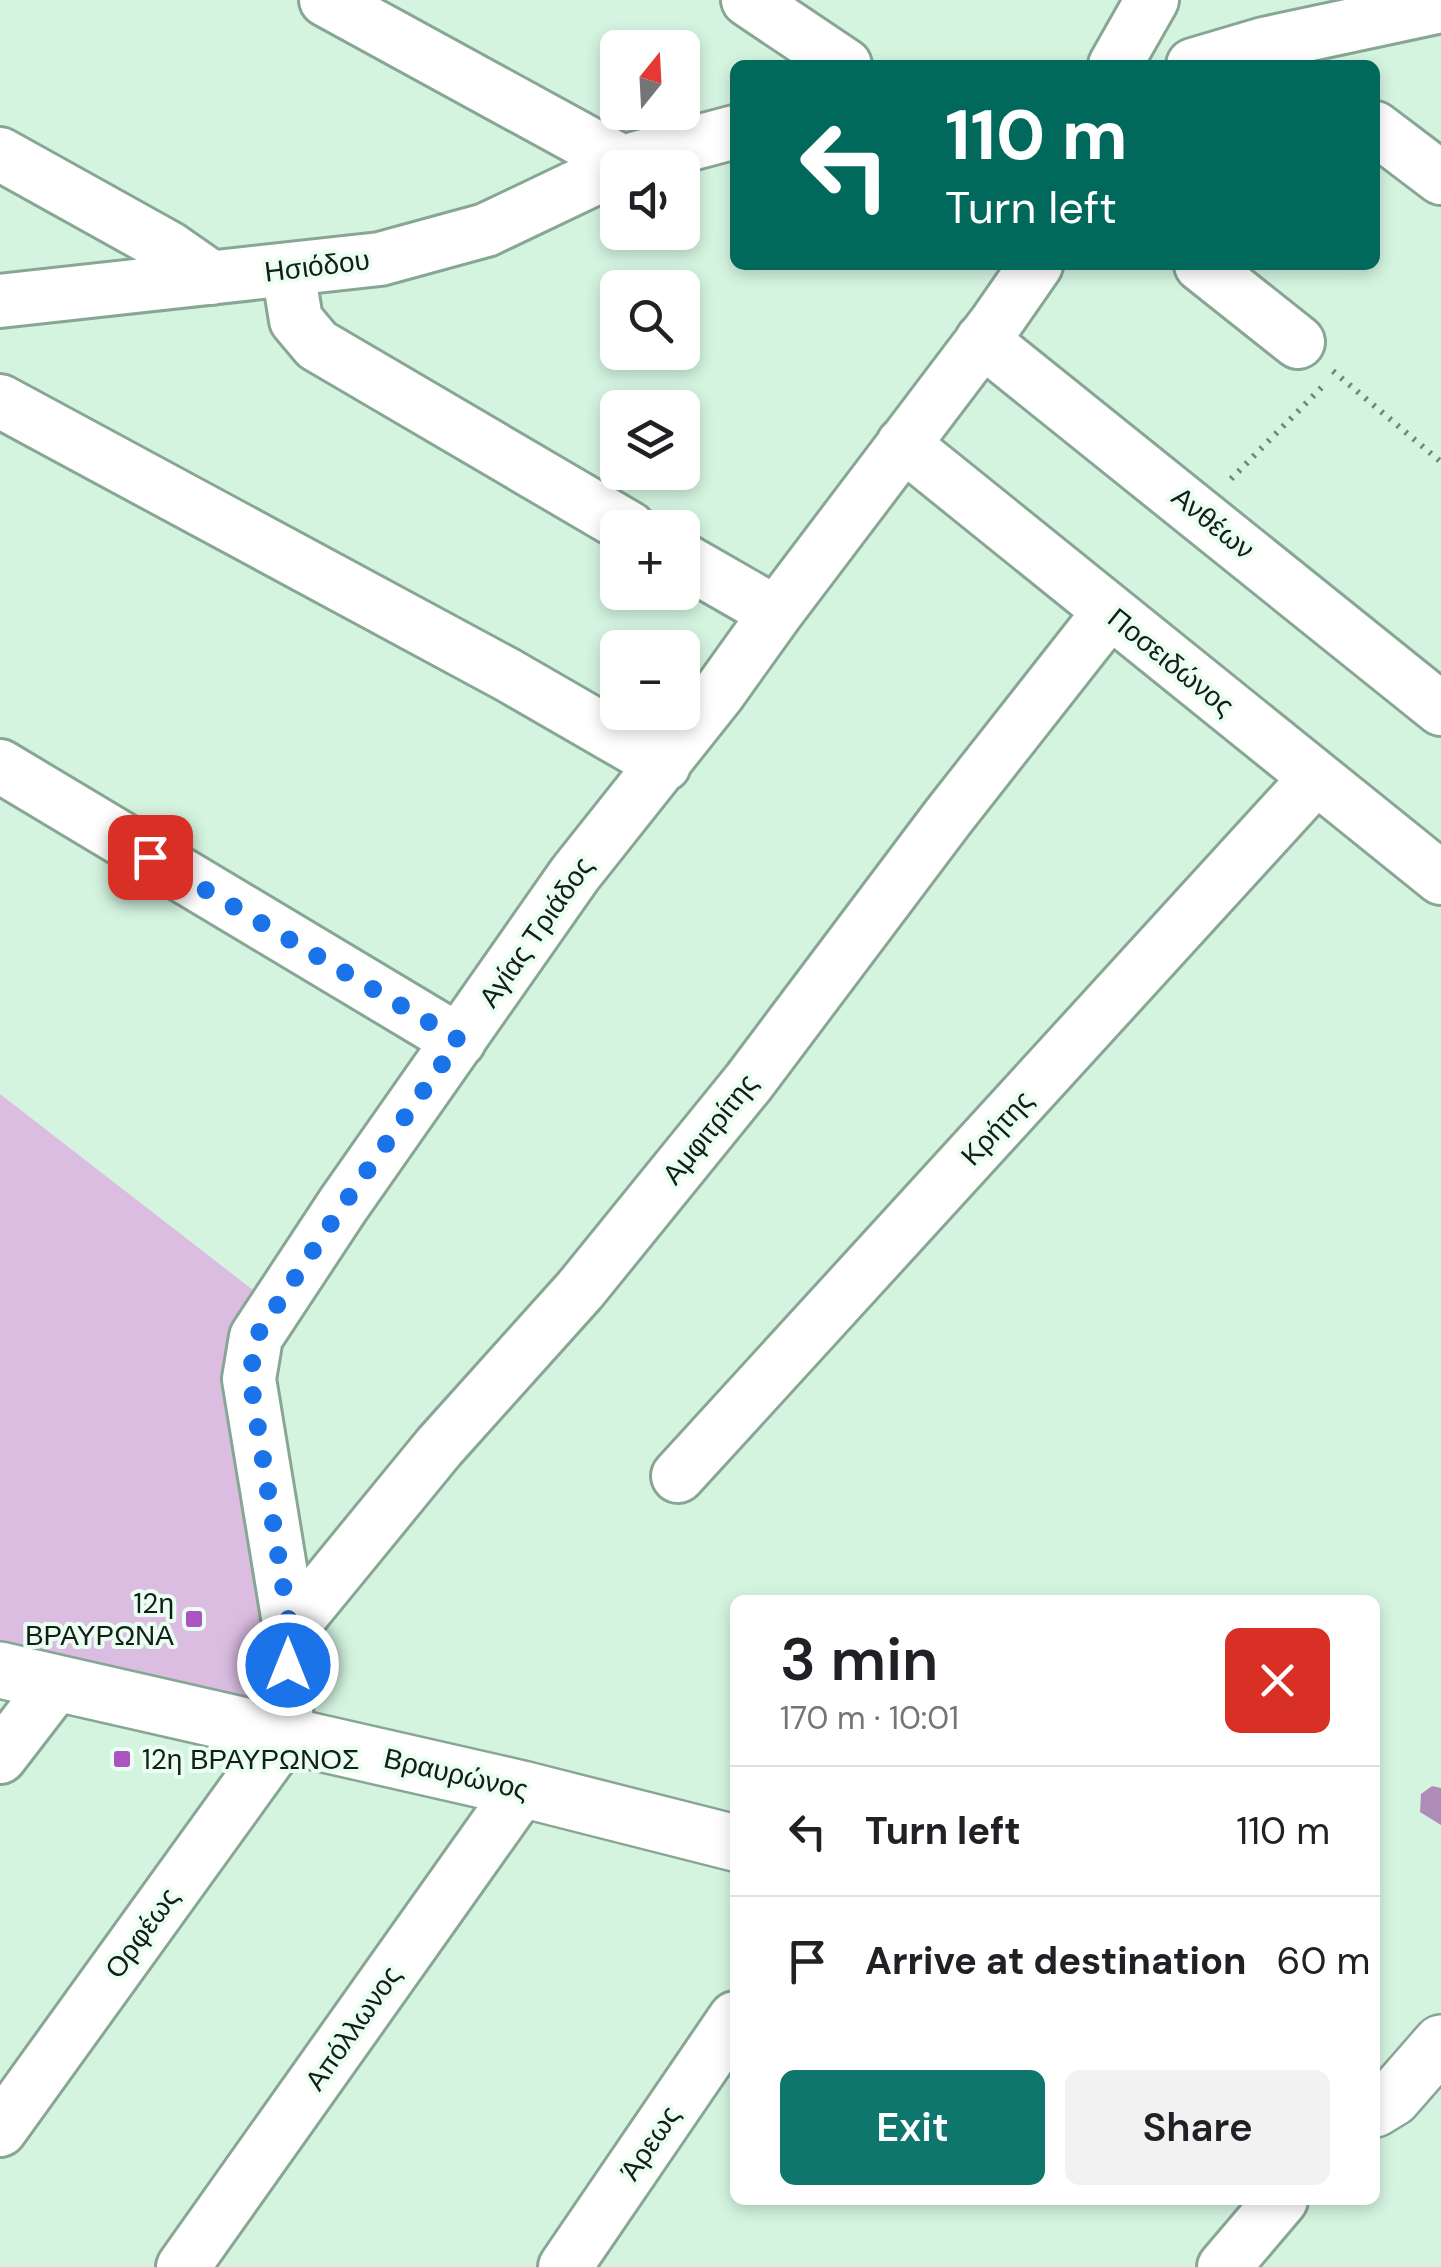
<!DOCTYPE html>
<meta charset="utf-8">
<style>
:root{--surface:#fff;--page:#f2f2f2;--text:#202124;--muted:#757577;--line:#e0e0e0;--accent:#0f766e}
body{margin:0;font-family:"DM Sans",sans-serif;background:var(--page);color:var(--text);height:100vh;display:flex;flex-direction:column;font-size:38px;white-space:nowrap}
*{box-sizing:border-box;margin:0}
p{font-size:32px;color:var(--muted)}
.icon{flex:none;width:55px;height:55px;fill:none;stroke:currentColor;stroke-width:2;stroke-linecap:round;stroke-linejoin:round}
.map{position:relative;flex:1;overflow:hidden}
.drawer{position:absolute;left:730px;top:1595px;width:650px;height:610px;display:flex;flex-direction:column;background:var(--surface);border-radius:15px;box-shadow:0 5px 15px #0003}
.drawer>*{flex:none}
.guide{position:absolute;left:730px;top:60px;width:650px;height:210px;border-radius:15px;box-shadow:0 5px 15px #0003;background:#00695c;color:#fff;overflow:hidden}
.needle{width:65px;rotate:18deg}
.buttons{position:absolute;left:600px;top:30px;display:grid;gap:20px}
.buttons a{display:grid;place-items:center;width:100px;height:100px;border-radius:15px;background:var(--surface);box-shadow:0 5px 15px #0003;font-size:50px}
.pin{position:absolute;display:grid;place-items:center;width:85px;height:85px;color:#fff;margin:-42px;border-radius:20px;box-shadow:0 5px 15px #0006}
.me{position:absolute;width:110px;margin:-55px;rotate:0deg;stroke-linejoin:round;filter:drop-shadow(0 0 8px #0008)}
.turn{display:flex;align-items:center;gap:35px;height:210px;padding:0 50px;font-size:45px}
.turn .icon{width:130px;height:130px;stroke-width:2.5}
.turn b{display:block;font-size:70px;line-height:85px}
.round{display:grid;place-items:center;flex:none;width:105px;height:105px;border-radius:15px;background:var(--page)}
.head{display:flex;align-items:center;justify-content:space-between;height:170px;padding:0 50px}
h1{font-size:60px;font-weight:600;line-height:75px}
.button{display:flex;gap:20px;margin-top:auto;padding:20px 50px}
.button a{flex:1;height:115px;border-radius:15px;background:var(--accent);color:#fff;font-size:40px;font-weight:600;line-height:115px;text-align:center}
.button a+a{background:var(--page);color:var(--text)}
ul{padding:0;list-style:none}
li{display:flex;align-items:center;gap:30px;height:130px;padding:0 50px;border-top:2px solid var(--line)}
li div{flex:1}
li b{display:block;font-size:38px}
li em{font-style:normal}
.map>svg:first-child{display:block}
.green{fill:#dbbde2}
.water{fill:#af8cb8}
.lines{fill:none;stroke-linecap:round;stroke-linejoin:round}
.street-casing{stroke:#87a693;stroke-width:58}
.secondary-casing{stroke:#87a693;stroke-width:60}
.path{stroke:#708679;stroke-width:6;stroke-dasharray:2.5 8;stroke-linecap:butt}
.street{stroke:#fff;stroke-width:52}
.secondary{stroke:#fff;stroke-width:55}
.route{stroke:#1a73e8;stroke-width:18;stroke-dasharray:0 32.4}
.poi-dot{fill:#ac54c1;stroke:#eafef1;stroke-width:4}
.labels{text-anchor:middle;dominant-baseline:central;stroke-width:8;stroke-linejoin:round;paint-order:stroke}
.street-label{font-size:28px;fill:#121e17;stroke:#eafef1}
.poi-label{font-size:28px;fill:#121e17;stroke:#eafef1;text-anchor:end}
</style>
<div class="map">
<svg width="1441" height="2267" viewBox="0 0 1441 2267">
<rect width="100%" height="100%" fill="#d4f4e0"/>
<path class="green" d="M 0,1094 L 253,1290 L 285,1735 L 0,1670 Z"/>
<path class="water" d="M 1432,1786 L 1441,1788 L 1441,1825 L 1420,1812 L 1421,1794 Z"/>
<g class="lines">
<g class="street-casing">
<path id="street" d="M 326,0 L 626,164
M 748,0 L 845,65
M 1115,65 L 1152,0
M 1193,65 L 1264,44 L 1441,6
M 1375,128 L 1441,178
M 0,154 L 169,248 L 212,278
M 1201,265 L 1298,342
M 288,270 L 296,320 L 317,345 L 629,528
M 0,301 L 380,259 L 486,230 L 637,158 L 735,132
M 982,340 L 1441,709
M 0,401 L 508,675 L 664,765
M 903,444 L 1441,878
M 682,559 L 776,613
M 0,766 L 459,1041
M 678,1476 L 1315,779
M 290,1629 L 439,1447 L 580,1290 L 748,1083 L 948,817 L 1110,611
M 0,1757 L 57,1683
M 0,2130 L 285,1735 L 290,1629 L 249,1379 L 256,1337 L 343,1205 L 575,874 L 718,694 L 776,613 L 995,324 L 1036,265
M 183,2267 L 522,1789
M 565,2267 L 735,2018
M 1224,2267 L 1281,2200"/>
</g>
<g class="secondary-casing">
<path id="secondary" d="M 0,1670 L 522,1789 L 735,1843
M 1375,2109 L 1393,2098 L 1441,2043"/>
</g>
<path class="path" d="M 1333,371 L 1441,462
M 1231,479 L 1324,385"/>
<use href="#street" class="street"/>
<use href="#secondary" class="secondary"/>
</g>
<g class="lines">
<path class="route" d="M 150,857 L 459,1040 L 343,1205 L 256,1337 L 250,1378 L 290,1629 L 288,1665"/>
</g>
<g class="poi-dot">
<rect x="184" y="1609" width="20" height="20" rx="5"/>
<rect x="112" y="1749" width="20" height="20" rx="5"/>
</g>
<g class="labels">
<g class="street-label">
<text transform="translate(317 266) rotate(-7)">Ησιόδου</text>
<text transform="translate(1213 523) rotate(39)">Ανθέων</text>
<text transform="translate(1171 662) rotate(39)">Ποσειδώνος</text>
<text transform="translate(536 932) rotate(-55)">Αγίας Τριάδος</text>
<text transform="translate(997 1128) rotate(-47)">Κρήτης</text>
<text transform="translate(710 1129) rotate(-51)">Αμφιτρίτης</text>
<text transform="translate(456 1774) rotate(13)">Βραυρώνος</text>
<text transform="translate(142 1933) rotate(-54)">Ορφέως</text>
<text transform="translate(353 2028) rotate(-55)">Απόλλωνος</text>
<text transform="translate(650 2143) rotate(-56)">Άρεως</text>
</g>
<g class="poi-label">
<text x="174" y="1603">12η<tspan x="174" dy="32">ΒΡΑΥΡΩΝΑ</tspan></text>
<text x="142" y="1759" text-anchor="start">12η ΒΡΑΥΡΩΝΟΣ</text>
</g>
</g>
</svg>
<div class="buttons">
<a><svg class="needle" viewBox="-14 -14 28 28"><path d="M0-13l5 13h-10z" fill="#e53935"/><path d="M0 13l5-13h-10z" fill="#757577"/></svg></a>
<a><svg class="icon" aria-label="sound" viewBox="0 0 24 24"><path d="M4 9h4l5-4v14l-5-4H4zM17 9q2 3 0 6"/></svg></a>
<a><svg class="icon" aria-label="search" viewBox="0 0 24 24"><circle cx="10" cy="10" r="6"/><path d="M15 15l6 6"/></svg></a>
<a><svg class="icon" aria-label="layers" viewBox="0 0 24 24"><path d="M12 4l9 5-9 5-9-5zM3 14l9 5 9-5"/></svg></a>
<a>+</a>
<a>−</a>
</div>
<div class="pin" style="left:150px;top:857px;background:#d93025"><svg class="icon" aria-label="arrive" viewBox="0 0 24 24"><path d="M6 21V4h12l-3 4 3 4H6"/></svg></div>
<svg class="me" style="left:288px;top:1665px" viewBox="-20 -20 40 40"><circle r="17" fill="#1a73e8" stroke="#fff" stroke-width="3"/><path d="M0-11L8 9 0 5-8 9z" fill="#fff"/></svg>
<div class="guide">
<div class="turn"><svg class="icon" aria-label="left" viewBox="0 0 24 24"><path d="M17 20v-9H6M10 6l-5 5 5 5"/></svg><div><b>110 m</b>Turn left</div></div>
</div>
<section class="drawer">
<div class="head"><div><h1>3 min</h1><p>170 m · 10:01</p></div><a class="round" style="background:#d93025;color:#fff"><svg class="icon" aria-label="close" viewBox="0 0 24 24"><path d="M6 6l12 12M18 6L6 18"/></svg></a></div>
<ul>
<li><svg class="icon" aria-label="left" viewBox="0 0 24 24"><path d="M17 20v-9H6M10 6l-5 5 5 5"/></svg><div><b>Turn left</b></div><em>110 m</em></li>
<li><svg class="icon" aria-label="arrive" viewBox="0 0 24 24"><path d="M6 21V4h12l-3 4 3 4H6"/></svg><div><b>Arrive at destination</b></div><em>60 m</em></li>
</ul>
<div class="button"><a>Exit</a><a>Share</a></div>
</section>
</div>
